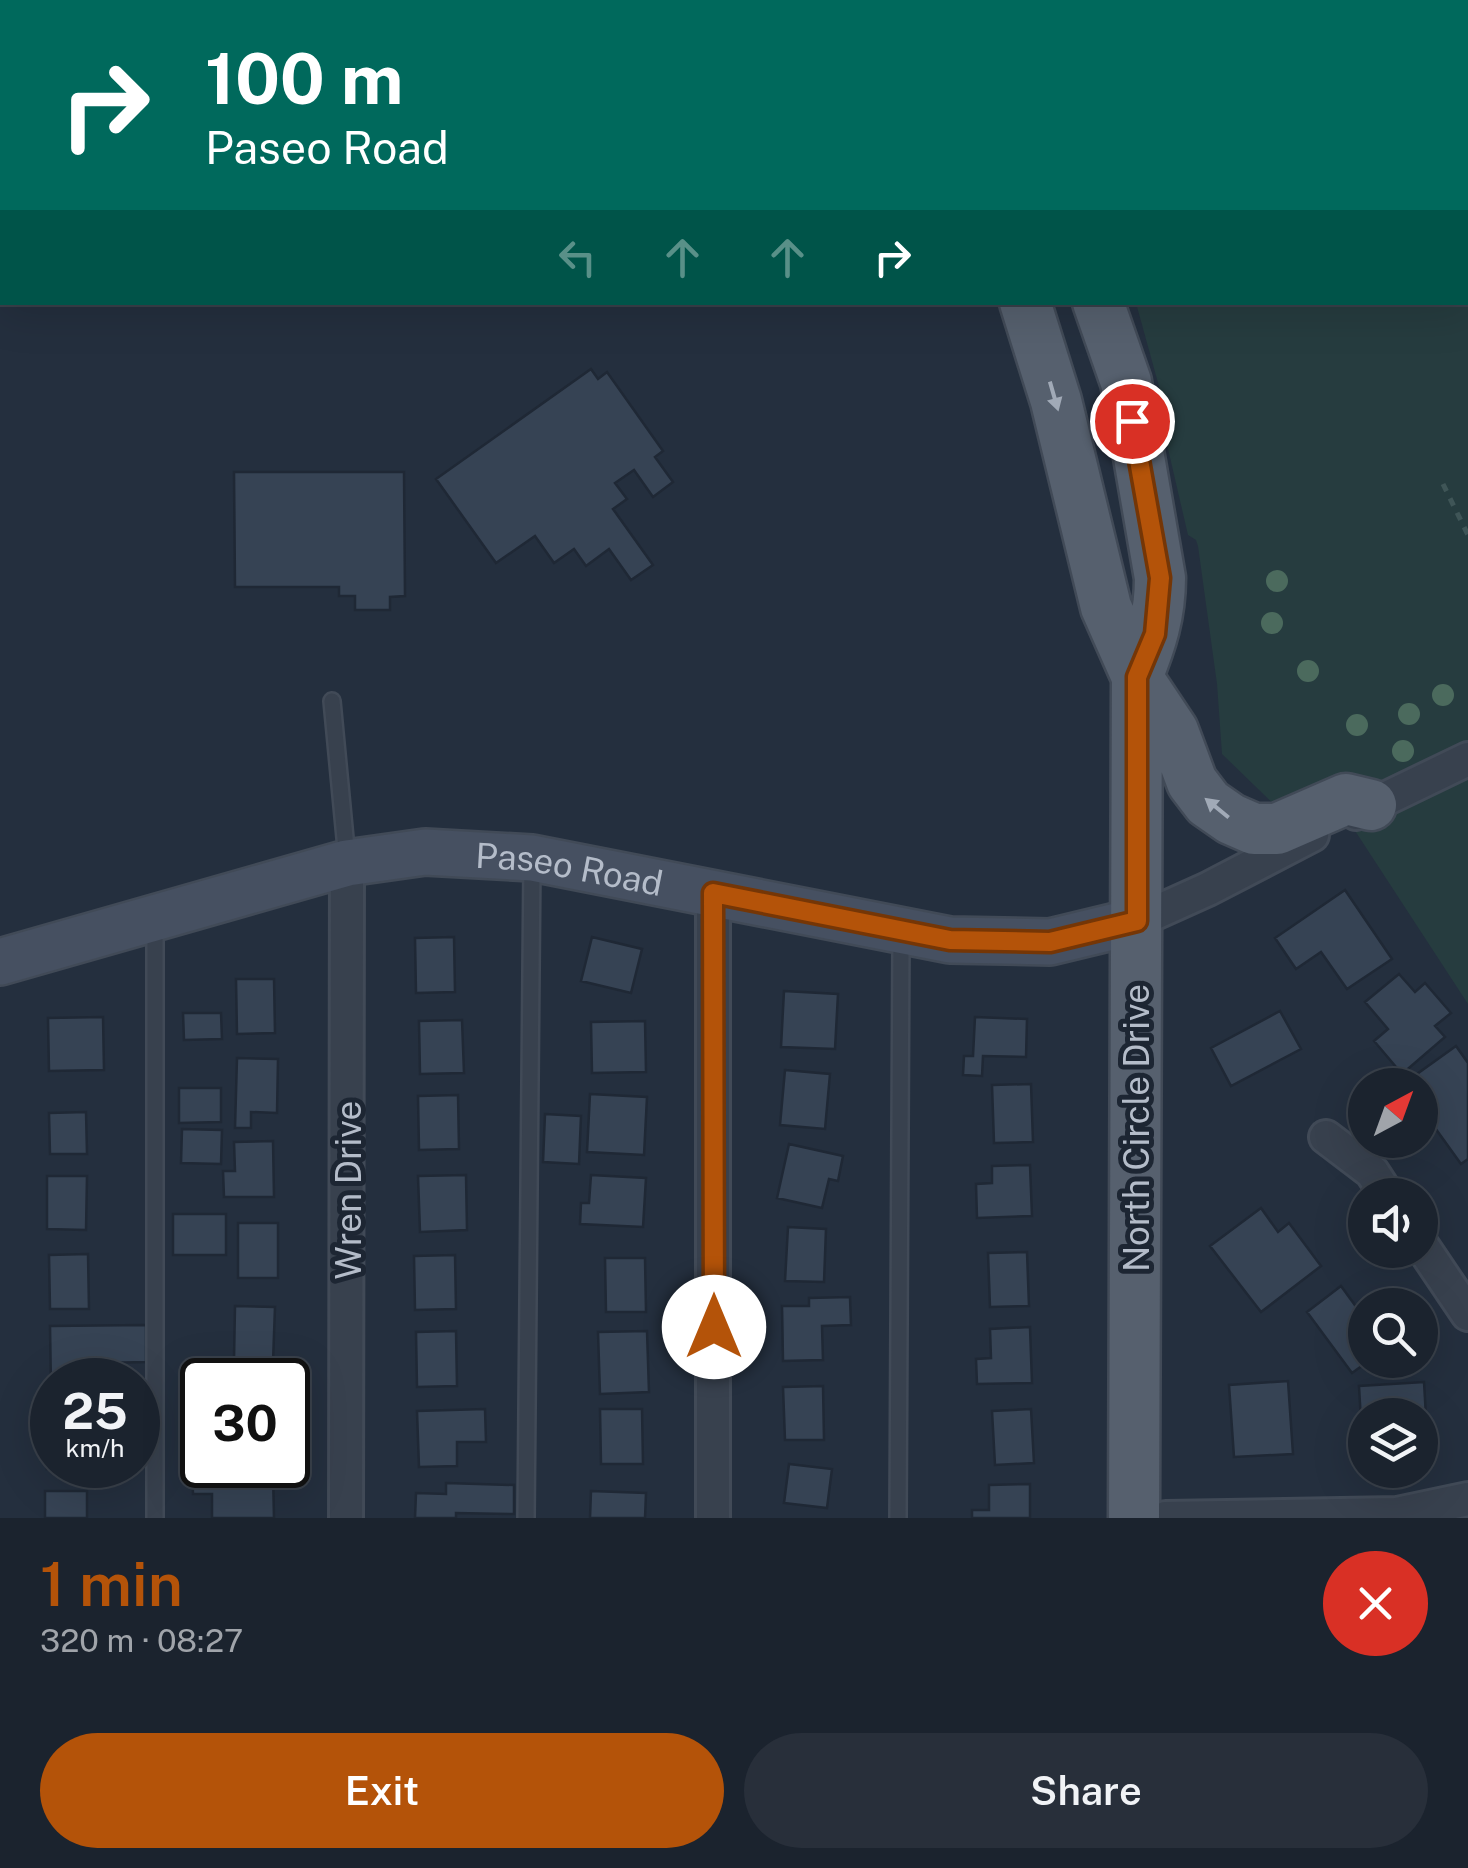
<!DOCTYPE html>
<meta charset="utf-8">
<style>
:root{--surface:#1b232e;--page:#282f3a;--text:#f1f3f6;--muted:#a0a4aa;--line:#39404a;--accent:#b45309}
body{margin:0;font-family:"Public Sans",sans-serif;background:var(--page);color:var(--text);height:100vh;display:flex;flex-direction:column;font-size:38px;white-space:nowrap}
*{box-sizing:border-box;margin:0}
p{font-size:32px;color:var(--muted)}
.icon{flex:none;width:55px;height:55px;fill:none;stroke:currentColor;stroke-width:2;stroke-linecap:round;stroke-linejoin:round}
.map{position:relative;height:1518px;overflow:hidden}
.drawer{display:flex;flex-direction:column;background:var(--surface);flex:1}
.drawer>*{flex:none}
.hud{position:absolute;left:0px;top:0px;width:1470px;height:305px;box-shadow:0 10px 40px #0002,0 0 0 2px var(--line);background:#00695c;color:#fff;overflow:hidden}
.needle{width:65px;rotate:41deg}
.controls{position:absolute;left:1348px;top:1068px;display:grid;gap:20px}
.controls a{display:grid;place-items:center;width:90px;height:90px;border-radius:50%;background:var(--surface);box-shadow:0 10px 40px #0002,0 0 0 2px var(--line);font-size:50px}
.speed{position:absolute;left:30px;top:1358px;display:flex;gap:20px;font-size:50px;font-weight:700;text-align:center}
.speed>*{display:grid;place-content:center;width:130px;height:130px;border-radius:50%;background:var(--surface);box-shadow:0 10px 40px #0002,0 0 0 2px var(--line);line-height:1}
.speed small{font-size:25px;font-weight:400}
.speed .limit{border:5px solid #111;border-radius:15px;background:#fff;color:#111}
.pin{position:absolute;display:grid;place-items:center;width:85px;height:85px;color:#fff;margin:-42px;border:5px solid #fff;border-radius:50%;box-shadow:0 2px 10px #0007}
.me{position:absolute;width:110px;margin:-55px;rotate:0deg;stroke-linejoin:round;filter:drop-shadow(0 0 8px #0008)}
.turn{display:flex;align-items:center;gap:35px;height:210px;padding:0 40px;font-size:45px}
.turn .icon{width:130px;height:130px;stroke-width:2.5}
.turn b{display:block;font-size:70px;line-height:85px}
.lanes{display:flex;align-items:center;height:95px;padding:0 40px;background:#0003;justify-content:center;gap:50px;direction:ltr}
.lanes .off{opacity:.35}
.round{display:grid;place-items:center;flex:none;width:105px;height:105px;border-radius:52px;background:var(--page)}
.summary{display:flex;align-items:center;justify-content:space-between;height:170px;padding:0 40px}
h1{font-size:60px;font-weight:600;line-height:75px;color:var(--accent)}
.cta{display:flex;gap:20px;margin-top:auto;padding:20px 40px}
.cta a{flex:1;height:115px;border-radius:60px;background:var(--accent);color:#fff;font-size:40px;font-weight:600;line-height:115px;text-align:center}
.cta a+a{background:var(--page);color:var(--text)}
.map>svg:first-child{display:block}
.green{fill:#263c3f}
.building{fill:#364354;stroke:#1f2835;stroke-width:2.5}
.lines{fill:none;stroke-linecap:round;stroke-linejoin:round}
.lane-casing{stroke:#414a57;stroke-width:20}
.street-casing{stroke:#414a57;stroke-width:38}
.secondary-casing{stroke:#414a57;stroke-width:50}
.primary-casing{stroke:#414a57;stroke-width:55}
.path{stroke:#3f5557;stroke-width:5;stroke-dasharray:8 8;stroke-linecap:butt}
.lane{stroke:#38414e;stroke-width:15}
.street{stroke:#38414e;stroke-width:32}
.secondary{stroke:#465061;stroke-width:45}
.primary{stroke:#56606e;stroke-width:50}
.tree{fill:#4b6a5d}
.oneway{fill:#a1aab7}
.route-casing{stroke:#753606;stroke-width:25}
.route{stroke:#b45309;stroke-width:18}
.labels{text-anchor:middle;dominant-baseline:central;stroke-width:10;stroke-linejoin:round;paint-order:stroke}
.street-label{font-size:35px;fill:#b4bcc9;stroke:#1d2633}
</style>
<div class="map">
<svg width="1468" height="1518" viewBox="0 0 1468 1518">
<rect width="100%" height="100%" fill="#242f3e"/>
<path class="green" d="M 1049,0 L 1468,0 L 1468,1004 L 1333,797 L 1286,816 L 1222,754 L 1217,684 L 1198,546 L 1196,540 L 1188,535 L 1156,397 L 1160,390 L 1136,303 L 1468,302 L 1468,2 Z"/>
<path class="building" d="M 591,369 L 598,379 L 607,372 L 663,451 L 655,457 L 673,482 L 653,497 L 634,470 L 615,483 L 627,499 L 613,509 L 653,565 L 631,580 L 609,549 L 586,566 L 574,549 L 554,563 L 535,536 L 496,563 L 436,479 Z
M 234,472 L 404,472 L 405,596 L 390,597 L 390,610 L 355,610 L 355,596 L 339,596 L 339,587 L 235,587 Z
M 1345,890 L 1392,959 L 1347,989 L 1321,952 L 1296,969 L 1275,938 Z
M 454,937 L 455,992 L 416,993 L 415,938 Z
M 592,937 L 642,949 L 631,993 L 581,981 Z
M 1399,974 L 1415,992 L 1425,983 L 1451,1013 L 1435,1026 L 1445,1037 L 1402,1074 L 1374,1041 L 1388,1029 L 1365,1002 Z
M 236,979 L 274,979 L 275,1033 L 237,1034 Z
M 784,991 L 838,994 L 835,1049 L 781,1047 Z
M 1280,1011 L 1301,1049 L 1231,1086 L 1211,1048 Z
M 183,1013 L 221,1013 L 222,1039 L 184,1040 Z
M 103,1017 L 104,1070 L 49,1071 L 48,1018 Z
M 975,1017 L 1027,1019 L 1026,1057 L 983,1056 L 982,1076 L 963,1075 L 964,1056 L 973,1056 Z
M 462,1020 L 464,1073 L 420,1074 L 419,1021 Z
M 645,1021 L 646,1072 L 592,1073 L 591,1022 Z
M 1456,1046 L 1468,1063 L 1468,1159 L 1461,1164 L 1420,1107 L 1420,1085 L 1403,1084 Z
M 237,1058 L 278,1059 L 277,1113 L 251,1112 L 251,1128 L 235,1128 Z
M 785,1070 L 830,1074 L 825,1129 L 780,1125 Z
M 1031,1084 L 1033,1142 L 994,1143 L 992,1085 Z
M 179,1088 L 221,1088 L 221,1122 L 179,1123 Z
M 590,1094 L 647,1097 L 644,1155 L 587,1152 Z
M 458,1095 L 459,1149 L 419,1150 L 418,1096 Z
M 86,1112 L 87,1154 L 50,1154 L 49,1113 Z
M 545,1114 L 581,1116 L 579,1164 L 543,1162 Z
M 182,1129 L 222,1130 L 221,1164 L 181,1163 Z
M 273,1141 L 274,1197 L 224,1197 L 223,1171 L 235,1171 L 234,1142 Z
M 789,1144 L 843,1156 L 838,1181 L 829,1179 L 822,1208 L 777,1198 Z
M 1030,1165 L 1032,1216 L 977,1218 L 976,1184 L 992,1183 L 992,1166 Z
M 466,1175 L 467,1230 L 420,1232 L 418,1176 Z
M 591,1175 L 646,1178 L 643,1227 L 580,1224 L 581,1203 L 589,1203 Z
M 47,1176 L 87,1176 L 86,1230 L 47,1229 Z
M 1261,1208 L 1278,1232 L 1289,1223 L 1321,1266 L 1261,1312 L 1210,1246 Z
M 173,1214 L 226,1214 L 226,1255 L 173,1255 Z
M 238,1223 L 278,1223 L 278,1278 L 238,1278 Z
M 788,1227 L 826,1229 L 824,1282 L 785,1281 Z
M 1027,1252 L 1029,1306 L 990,1307 L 988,1253 Z
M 88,1254 L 89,1309 L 50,1309 L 49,1255 Z
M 455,1255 L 456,1309 L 415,1310 L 414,1256 Z
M 605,1258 L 645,1258 L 646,1312 L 606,1312 Z
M 1341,1286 L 1365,1319 L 1365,1360 L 1370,1360 L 1352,1373 L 1307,1312 Z
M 850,1297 L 851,1325 L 822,1326 L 823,1360 L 783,1361 L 782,1306 L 809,1306 L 809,1298 Z
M 235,1306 L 275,1307 L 273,1362 L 234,1360 Z
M 146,1325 L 146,1362 L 103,1363 L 103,1380 L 52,1380 L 51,1388 L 50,1326 Z
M 1030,1327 L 1032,1383 L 977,1384 L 976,1359 L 991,1358 L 990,1329 Z
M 456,1331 L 457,1386 L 417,1387 L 416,1332 Z
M 647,1331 L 649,1392 L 600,1394 L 598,1332 Z
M 1288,1381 L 1293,1454 L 1234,1457 L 1229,1385 Z
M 1424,1382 L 1427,1434 L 1420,1434 L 1420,1415 L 1365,1415 L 1363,1456 L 1359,1386 Z
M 823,1386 L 824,1440 L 785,1440 L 783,1387 Z
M 485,1409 L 486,1442 L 457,1442 L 457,1466 L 419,1467 L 417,1411 Z
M 600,1409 L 642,1409 L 643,1464 L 601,1464 Z
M 1031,1409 L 1034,1463 L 995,1465 L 992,1411 Z
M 48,1414 L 52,1414 L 52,1465 L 91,1465 L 91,1470 L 47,1469 Z
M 192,1463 L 230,1465 L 230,1474 L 273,1473 L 274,1518 L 212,1518 L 212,1494 L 193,1494 Z
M 789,1464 L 832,1469 L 827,1508 L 784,1503 Z
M 446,1483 L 514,1485 L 514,1514 L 456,1513 L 456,1518 L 415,1518 L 416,1493 L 446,1494 Z
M 1030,1484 L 1030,1518 L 972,1518 L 972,1510 L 989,1510 L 989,1485 Z
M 45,1491 L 87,1491 L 87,1518 L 45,1518 Z
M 591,1491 L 646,1493 L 645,1518 L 590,1518 Z"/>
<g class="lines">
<g class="lane-casing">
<path id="lane" d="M 591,0 L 596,2
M 91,2 L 93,0
M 610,2 L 613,0
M 332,701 L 347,859
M 155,1518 L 155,920
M 526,1518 L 532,862
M 898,1518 L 901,937"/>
</g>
<g class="street-casing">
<path id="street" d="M 1356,813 L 1468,759
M 1137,921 L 1208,889 L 1312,835
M 1326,1137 L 1372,1172 L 1387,1195
M 1420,1243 L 1468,1314
M 346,1518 L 347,863
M 713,1518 L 713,893
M 1166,1518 L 1397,1514 L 1468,1499"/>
</g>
<g class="secondary-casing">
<g id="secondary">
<path id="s1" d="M 0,962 L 347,863 L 425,852 L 532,858 L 950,940 L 1050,942 L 1137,921"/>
</g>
</g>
<g class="primary-casing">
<path id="primary" d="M 876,0 L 878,2
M 960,0 L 962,2
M 1025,302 L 1056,401 L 1106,607 L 1137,677 L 1173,731 L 1192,782 L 1208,803 L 1231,819 L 1254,829 L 1277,829 L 1346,799 L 1371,805
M 1098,302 L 1126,382 L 1160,578 C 1160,615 1151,643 1137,677 L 1134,1518"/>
</g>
<path class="path" d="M 1443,484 L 1468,535"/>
<use href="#lane" class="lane"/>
<use href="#street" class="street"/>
<use href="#secondary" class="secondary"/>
<use href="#primary" class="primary"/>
</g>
<g class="tree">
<circle cx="1277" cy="581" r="11"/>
<circle cx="1272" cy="623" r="11"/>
<circle cx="1308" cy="671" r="11"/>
<circle cx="1443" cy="695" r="11"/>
<circle cx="1409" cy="714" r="11"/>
<circle cx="1357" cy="725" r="11"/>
<circle cx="1403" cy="751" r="11"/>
</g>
<defs><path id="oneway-solid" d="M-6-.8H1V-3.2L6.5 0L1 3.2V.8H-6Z" transform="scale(2.5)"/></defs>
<g class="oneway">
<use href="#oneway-solid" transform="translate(1054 396) rotate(74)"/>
<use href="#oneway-solid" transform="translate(1217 808) rotate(-141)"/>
</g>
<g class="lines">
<g class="route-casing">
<path id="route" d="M 714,1327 L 713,893 L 950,940 L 1050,942 L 1137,921 L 1137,677 L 1155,634 L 1160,578 L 1132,421"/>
</g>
<use href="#route" class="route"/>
</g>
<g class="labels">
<g class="street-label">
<text stroke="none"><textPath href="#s1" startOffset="585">Paseo Road</textPath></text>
<text transform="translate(1136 1128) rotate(-90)">North Circle Drive</text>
<text transform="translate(348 1190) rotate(-90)">Wren Drive</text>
</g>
</g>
</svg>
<div class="controls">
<a><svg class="needle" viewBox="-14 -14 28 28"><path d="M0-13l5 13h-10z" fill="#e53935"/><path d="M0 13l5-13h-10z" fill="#a0a4aa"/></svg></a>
<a><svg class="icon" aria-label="sound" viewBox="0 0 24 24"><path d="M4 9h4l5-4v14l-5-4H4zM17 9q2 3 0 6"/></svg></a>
<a><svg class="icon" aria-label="search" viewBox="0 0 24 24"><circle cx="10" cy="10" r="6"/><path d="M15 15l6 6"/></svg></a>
<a><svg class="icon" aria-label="layers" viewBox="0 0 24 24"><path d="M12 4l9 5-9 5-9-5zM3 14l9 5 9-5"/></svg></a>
</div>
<div class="speed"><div>25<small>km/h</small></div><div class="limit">30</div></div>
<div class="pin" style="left:1132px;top:421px;background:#d93025"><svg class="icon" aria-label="arrive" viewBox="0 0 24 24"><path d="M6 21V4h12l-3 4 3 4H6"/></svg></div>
<svg class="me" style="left:714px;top:1327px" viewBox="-20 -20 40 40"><circle r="19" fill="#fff"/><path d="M0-13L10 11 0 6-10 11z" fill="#b45309"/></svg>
<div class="hud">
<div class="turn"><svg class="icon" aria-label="right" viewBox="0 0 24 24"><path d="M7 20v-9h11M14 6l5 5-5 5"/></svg><div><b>100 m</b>Paseo Road</div></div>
<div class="lanes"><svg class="icon off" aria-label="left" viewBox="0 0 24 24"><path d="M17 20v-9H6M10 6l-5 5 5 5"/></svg><svg class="icon off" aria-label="ahead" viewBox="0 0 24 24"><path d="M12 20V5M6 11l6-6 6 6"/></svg><svg class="icon off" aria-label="ahead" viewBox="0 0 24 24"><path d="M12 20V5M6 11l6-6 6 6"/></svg><svg class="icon" aria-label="right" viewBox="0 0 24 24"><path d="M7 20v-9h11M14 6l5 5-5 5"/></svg></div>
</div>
</div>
<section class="drawer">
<div class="summary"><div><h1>1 min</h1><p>320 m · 08:27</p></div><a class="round" style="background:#d93025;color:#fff"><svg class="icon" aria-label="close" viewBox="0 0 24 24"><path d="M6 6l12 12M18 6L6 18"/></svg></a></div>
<div class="cta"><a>Exit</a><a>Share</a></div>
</section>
